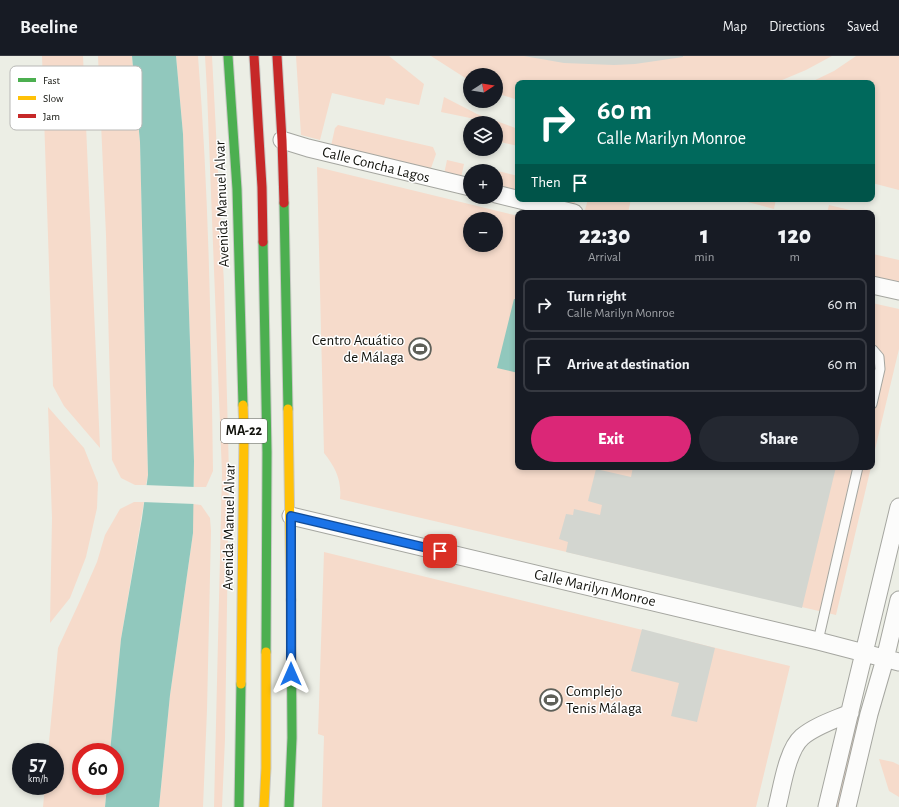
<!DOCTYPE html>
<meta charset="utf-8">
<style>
:root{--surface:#171b24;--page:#242831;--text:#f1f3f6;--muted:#9ea1a6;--line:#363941;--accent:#db2777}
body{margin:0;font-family:"Alegreya Sans",sans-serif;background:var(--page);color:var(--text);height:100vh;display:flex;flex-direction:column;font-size:15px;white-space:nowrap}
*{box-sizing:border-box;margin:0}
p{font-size:13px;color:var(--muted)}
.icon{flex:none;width:22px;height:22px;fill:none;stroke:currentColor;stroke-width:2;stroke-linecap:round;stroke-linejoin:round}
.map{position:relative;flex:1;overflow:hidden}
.sheet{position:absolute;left:515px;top:154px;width:360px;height:260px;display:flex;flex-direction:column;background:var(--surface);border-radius:8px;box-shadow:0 2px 6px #0003}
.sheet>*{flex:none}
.hud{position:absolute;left:515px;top:24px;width:360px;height:122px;border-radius:8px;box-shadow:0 2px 6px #0003;background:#00695c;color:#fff;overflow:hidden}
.needle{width:26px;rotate:78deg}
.fabs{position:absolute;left:463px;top:12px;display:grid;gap:8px}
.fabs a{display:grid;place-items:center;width:40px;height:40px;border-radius:50%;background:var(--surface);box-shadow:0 2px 6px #0003;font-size:20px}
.speed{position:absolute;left:12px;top:687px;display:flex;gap:8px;font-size:20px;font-weight:700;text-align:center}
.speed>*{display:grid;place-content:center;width:52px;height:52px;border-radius:50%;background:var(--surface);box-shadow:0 2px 6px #0003;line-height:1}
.speed small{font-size:10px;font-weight:400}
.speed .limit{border:6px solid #d22;background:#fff;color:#111}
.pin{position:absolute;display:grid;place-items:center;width:34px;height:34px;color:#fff;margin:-17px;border-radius:8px;box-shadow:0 2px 6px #0006}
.me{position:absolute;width:44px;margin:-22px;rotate:0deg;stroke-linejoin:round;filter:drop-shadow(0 0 3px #0008)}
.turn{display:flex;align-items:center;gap:14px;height:84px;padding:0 16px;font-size:18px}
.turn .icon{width:52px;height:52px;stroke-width:2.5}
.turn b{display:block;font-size:28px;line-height:34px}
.then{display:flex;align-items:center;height:38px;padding:0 16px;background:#0003;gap:8px;font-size:15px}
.eta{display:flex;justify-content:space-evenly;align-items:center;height:68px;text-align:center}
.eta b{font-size:24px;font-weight:800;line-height:28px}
.button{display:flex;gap:8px;margin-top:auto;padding:8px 16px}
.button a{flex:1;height:46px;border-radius:24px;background:var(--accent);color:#fff;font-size:16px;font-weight:800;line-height:46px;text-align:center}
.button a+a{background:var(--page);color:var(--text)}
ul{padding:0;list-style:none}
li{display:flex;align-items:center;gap:12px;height:54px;margin:0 8px 6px;padding:0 8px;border:2px solid var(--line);border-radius:8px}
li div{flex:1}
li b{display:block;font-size:15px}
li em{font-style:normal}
header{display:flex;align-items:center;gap:24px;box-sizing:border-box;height:56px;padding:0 20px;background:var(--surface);border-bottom:1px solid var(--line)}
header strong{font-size:19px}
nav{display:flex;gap:22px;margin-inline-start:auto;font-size:14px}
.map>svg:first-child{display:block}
.green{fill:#f6dbcb;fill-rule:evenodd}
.water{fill:#91c8bd}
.pier{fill:#eceee5}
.building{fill:#d3d6d0}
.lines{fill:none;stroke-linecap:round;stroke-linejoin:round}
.lane-casing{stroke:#a5a6a0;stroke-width:11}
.street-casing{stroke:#a5a6a0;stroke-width:19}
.fast-casing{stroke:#c8c9c5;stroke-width:11}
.slow-casing{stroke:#c8c9c5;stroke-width:11}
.jam-casing{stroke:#c8c9c5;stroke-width:11}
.lane{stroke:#fcfcfb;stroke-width:9}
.street{stroke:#fcfcfb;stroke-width:17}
.fast{stroke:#4caf50;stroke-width:9}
.slow{stroke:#ffc107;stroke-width:9}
.jam{stroke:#c62828;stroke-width:9}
.route-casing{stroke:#114b97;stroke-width:10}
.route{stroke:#1a73e8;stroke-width:7}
.labels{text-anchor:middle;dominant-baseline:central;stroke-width:3;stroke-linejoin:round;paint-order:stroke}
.shield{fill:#fff;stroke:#595a56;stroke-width:1}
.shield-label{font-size:14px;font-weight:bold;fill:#12130d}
.street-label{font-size:15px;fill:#12130d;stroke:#fff}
.poi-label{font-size:15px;fill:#12130d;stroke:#fff;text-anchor:end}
.key{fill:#fff;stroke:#b8b8b6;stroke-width:1}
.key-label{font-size:11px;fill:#12130d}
</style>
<header>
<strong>Beeline</strong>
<nav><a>Map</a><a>Directions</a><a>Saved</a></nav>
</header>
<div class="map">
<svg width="899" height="751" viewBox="0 0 899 751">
<rect width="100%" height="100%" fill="#eceee5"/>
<path class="green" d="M 42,0 L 83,0 L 100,392 L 64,350 L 53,330 Z
M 98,0 L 132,0 L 140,86 L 148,419 L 146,429 L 135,429 L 121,422 L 112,404 L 106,179 Z
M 176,0 L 198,0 C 209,138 211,276 213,415 L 206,431 L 194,431 L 194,405 L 183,78 Z
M 205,0 L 212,0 L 224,228 L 229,418 L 225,683 L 222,751 L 214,751 L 222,418 L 207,35 Z
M 296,0 L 389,0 L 424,28 L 419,49 L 386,42 L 384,49 L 332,37 L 320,84 L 301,79 Z
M 431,0 L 832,0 L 806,14 L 775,27 L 518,27 L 518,44 L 496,37 L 496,19 L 470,19 L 470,25 Z
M 856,0 L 899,0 L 899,134 L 872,127 L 872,27 L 809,27 L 834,15 Z
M 444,41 L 477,58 L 518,73 L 518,90 L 496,85 L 496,67 L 475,67 L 475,63 L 441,56 Z
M 338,69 L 433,91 L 436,98 L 430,115 L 331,90 L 335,72 Z
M 447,104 L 464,108 L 461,122 L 444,118 Z
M 317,111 L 518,160 L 518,411 L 871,411 L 836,559 L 340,443 C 342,424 335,411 324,397 ZM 470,163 L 496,163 L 496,189 L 470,189 Z
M 481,111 L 518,120 L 518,138 L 496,132 L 496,115 L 476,115 L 477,112 Z
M 540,143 L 575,143 L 575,147 L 572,150 Z
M 588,143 L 631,143 L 628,157 L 599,157 L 585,154 Z
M 736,143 L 776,143 L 774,153 Z
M 829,149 L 858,156 L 858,157 L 827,157 Z
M 873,198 L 899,204 L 899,230 L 872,223 Z
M 872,247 L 899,253 L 899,293 L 872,406 Z
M 48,351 L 84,392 L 98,427 L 97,452 L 86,501 L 70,542 L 50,567 L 52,462 Z
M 134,446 L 144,446 L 121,583 L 110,696 L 81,696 L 81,730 L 107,730 L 105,751 L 43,751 L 45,730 L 55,730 L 55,696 L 48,696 L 58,592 L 78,549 L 97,506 L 105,479 L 120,453 Z
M 193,448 L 201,449 L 210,462 L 211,475 L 207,654 L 203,751 L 159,751 L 170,639 L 193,477 Z
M 324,496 L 790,610 L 756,751 L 322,751 L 324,680 L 318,678 Z
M 859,654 L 861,657 L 839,751 L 835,751 Z
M 879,703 L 893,706 L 899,709 L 899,741 L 889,735 Z"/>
<path class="water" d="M 132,0 L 176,0 L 183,78 L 194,405 L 193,477 L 170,639 L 159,751 L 105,751 L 107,730 L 115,730 L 115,696 L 110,696 L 121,583 L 142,462 L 148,419 L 140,86 Z
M 514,243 L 518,244 L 518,317 L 497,312 Z"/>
<path class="pier" d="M 144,429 L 196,431 L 195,448 L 142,446 Z"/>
<path class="building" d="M 524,0 L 683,0 L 683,1 L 635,8 L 614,9 L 564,7 Z
M 633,411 L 836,411 L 802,552 L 566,496 L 568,486 L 559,483 L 566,458 L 573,459 L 574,453 L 600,459 L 602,449 L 588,445 L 596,413 L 631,421 Z
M 642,573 L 715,592 L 697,666 L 671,660 L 679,627 L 631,615 Z"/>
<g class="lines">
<g class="lane-casing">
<path id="lane" d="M 872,295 L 873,294 L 879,301 L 880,313 L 872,348
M 818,585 L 858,411"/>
</g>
<g class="street-casing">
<path id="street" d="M 282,84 L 308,92 L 470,131
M 496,138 L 574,157
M 872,229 L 899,235
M 291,460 L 818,585 L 899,606
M 777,751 C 782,732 787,694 802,681 C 815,670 834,664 850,657
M 827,751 L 899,451
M 847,751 L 869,658 L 885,603 L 899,544"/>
</g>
<g class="fast-casing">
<path id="fast" d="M 228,0 L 237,133 L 243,349
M 284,147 L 288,353
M 263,186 L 267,396 L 266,596
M 239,751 L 241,628
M 289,751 L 292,682 L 291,544"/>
</g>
<g class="slow-casing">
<path id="slow" d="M 288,353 L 291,544
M 241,628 L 244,376 L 243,349
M 264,751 L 266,712 L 266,596"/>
</g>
<g class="jam-casing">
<path id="jam" d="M 254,0 L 262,131 L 263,186
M 277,0 L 282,84 L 284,147"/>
</g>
<use href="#lane" class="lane"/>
<use href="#street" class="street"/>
<use href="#fast" class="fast"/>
<use href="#slow" class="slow"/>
<use href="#jam" class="jam"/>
</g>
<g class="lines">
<g class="route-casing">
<path id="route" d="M 291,618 L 291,460 L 440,495"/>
</g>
<use href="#route" class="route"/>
</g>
<defs>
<g id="stadium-ring" transform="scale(1.15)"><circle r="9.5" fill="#fff" stroke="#5e6059" stroke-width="1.5"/><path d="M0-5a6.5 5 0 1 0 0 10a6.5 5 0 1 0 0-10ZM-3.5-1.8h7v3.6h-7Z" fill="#5e6059"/></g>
</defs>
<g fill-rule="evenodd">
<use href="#stadium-ring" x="420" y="293"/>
<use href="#stadium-ring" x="551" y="644"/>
</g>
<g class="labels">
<rect class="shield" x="221" y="363" width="46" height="24" rx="3"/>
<g class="shield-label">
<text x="244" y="375">MA-22</text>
</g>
<g class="street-label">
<text transform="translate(376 109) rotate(14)">Calle Concha Lagos</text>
<text transform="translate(222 148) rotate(-92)">Avenida Manuel Alvar</text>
<text transform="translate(229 471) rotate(-89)">Avenida Manuel Alvar</text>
<text transform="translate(595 532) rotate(13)">Calle Marilyn Monroe</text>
</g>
<g class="poi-label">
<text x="404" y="284">Centro Acuático<tspan x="404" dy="17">de Málaga</tspan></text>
<text x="566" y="635" text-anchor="start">Complejo<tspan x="566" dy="17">Tenis Málaga</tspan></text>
</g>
</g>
<rect x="10" y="10" width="132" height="64" rx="6" class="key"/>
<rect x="18" y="22" width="18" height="4" fill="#4caf50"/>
<rect x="18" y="40" width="18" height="4" fill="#ffc107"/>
<rect x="18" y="58" width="18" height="4" fill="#c62828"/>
<g class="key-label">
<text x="43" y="28">Fast</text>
<text x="43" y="46">Slow</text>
<text x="43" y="64">Jam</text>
</g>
</svg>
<div class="fabs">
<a><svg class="needle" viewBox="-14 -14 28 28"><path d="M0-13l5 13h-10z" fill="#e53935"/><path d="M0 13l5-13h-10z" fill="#9ea1a6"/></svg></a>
<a><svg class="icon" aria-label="layers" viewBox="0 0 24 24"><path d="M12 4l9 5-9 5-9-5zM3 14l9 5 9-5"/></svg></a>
<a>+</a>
<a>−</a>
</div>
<div class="speed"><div>57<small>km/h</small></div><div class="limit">60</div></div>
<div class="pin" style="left:440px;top:495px;background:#d93025"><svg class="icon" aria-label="arrive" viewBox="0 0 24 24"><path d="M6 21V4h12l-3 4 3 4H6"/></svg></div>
<svg class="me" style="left:291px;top:618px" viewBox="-20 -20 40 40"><path d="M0-17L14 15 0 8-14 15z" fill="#1a73e8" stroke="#fff" stroke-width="4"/></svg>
<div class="hud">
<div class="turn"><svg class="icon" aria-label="right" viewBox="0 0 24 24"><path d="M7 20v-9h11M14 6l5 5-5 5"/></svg><div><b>60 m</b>Calle Marilyn Monroe</div></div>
<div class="then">Then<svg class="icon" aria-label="arrive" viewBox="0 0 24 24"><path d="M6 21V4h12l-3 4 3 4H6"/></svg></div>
</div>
<section class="sheet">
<div class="eta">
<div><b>22:30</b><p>Arrival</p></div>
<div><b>1</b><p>min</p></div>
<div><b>120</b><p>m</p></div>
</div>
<ul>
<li><svg class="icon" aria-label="right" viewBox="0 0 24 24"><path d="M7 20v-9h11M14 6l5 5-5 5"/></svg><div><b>Turn right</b><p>Calle Marilyn Monroe</p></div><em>60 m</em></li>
<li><svg class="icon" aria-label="arrive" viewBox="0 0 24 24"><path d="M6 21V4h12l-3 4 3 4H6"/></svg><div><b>Arrive at destination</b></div><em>60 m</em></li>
</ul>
<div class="button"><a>Exit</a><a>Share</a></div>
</section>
</div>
